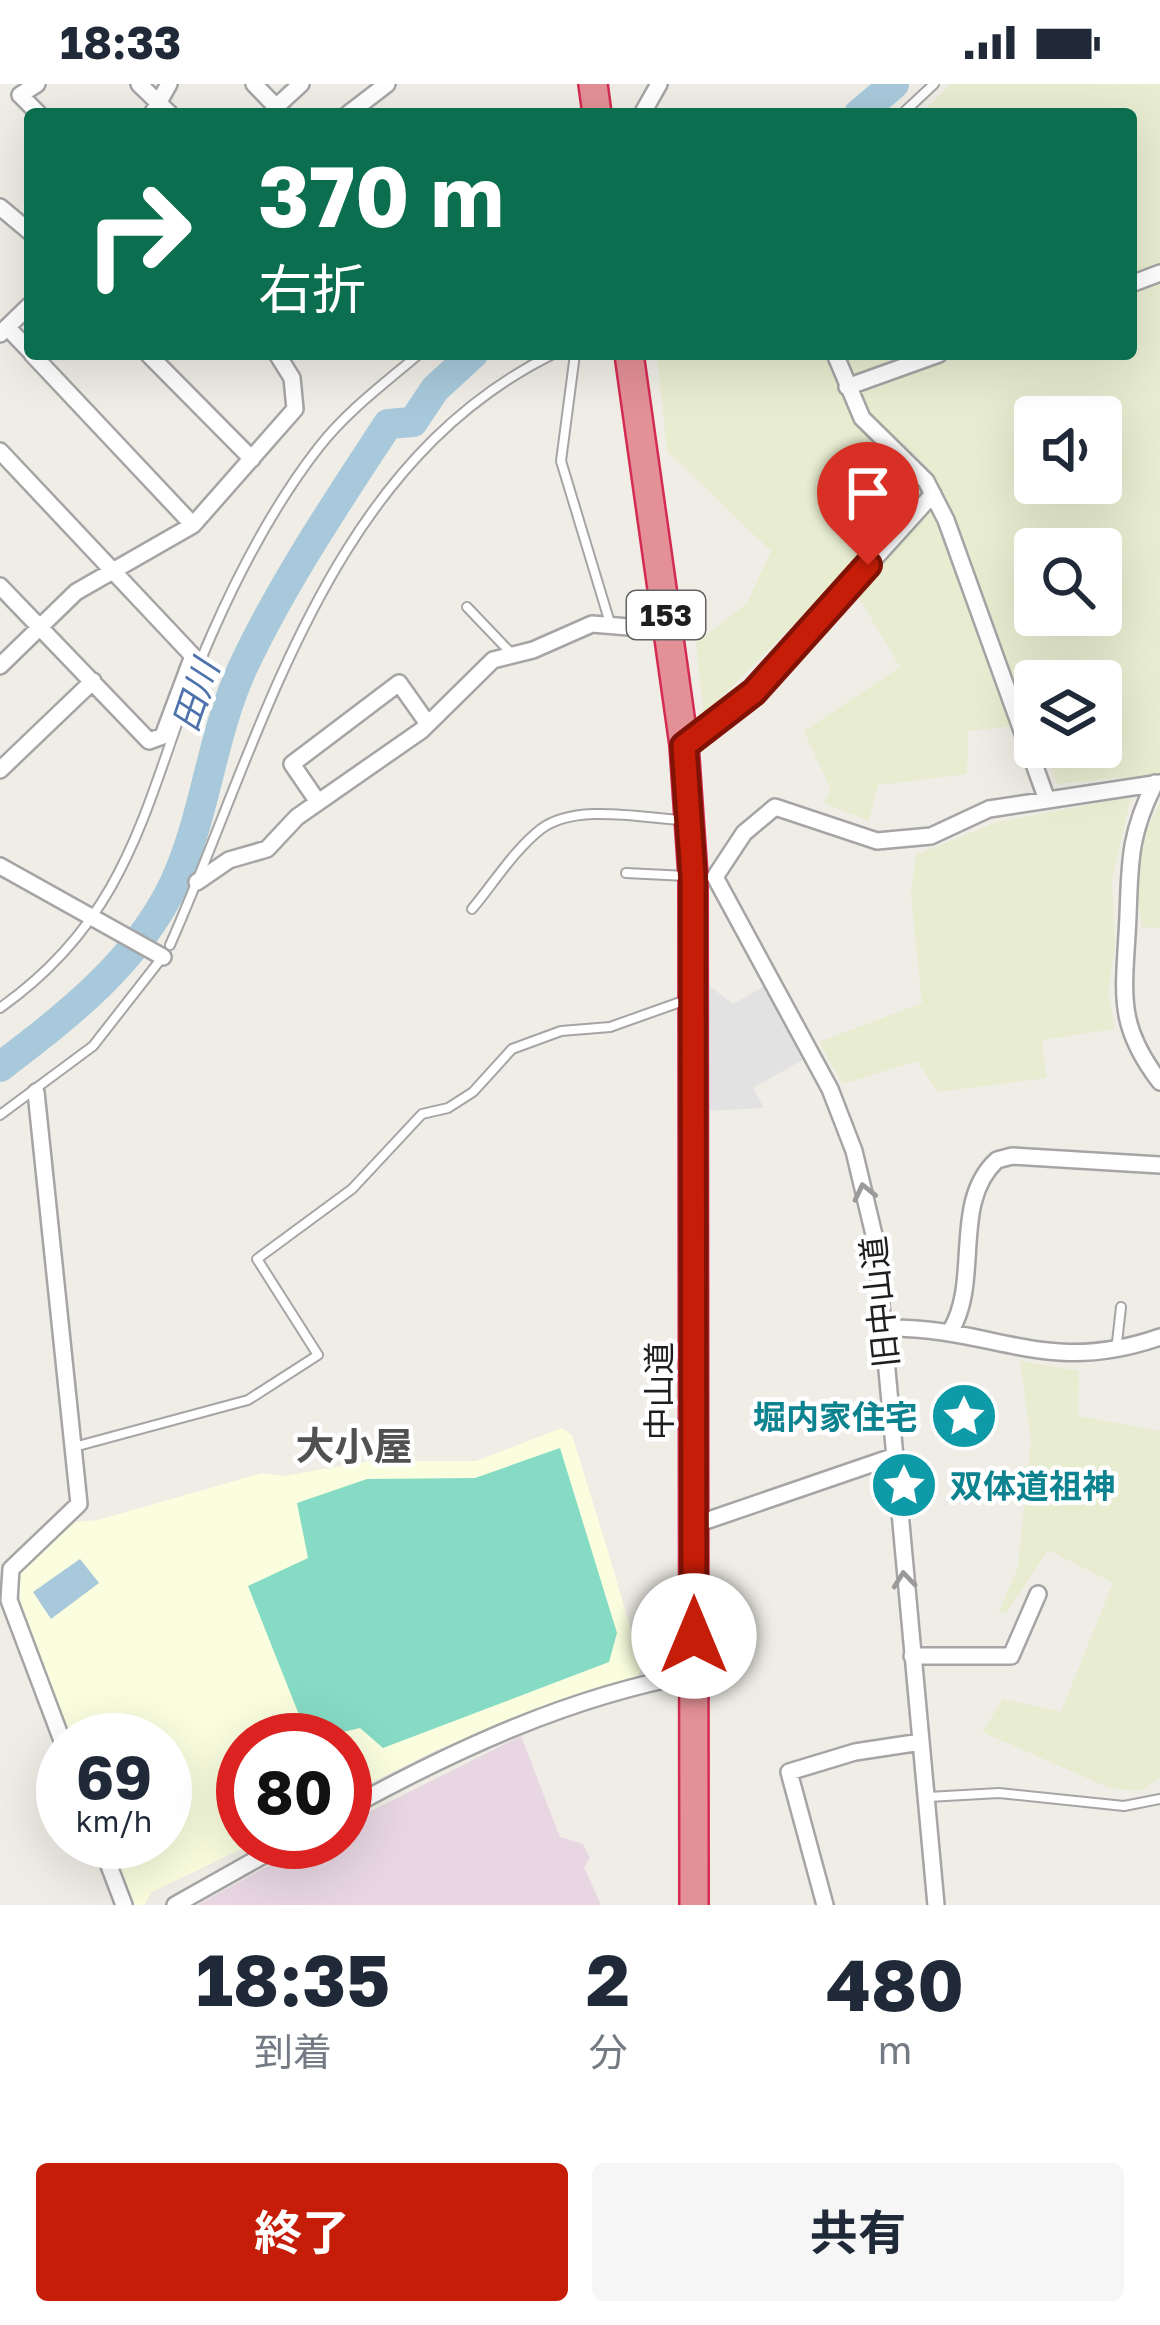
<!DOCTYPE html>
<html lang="ja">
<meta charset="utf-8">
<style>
:root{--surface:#fff;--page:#f6f6f7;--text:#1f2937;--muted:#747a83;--accent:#c51d08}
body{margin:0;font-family:"Golos Text","Noto Sans JP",sans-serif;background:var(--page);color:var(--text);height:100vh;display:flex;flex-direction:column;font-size:45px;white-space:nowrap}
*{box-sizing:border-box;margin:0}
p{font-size:39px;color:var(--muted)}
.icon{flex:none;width:66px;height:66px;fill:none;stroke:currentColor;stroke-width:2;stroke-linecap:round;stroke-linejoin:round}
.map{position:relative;height:1821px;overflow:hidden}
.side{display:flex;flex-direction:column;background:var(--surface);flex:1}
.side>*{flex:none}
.banner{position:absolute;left:24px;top:24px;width:1113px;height:252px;border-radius:12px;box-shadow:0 12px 48px #0002;background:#0b6e4f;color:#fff;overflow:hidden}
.tools{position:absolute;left:1014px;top:312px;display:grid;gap:24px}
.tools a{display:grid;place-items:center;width:108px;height:108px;border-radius:12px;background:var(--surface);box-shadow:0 12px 48px #0002;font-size:60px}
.speed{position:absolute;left:36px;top:1629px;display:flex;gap:24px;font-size:60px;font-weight:700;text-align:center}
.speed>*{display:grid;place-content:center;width:156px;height:156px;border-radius:50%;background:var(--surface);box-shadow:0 12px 48px #0002;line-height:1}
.speed small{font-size:30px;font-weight:400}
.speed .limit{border:18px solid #d22;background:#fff;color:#111}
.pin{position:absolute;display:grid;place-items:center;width:102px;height:102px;color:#fff;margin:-123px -51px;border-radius:50% 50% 50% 0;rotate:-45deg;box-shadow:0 0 12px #0007}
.pin .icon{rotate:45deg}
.me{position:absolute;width:132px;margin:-66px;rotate:0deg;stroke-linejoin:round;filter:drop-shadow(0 0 9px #0008)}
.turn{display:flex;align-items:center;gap:42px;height:252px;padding:0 36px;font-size:54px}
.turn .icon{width:156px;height:156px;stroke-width:2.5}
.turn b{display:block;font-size:84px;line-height:102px}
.eta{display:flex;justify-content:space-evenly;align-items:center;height:204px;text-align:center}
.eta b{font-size:72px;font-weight:700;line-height:84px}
.action{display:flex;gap:24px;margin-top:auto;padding:24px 36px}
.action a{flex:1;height:138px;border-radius:12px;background:var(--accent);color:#fff;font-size:48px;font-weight:700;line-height:138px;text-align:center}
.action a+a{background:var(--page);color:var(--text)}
.status{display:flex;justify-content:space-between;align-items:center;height:84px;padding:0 60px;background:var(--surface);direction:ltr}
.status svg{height:33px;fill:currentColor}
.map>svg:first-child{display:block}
.industrial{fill:#e8d7e3}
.education{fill:#fafedf}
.farmland{fill:#e8edd1;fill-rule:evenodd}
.pitch{fill:#86dbc4}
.parking{fill:#e2e2e2}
.water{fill:#a7c9db}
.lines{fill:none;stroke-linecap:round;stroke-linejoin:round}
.river{stroke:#a7c9db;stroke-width:30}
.lane-casing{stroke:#a5a5a5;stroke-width:12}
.street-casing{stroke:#a5a5a5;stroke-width:20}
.highway-casing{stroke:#d42b52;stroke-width:32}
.lane{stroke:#fff;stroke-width:8}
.street{stroke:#fff;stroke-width:15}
.highway{stroke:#e39096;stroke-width:27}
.oneway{stroke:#9a9a9a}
.route-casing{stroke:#801305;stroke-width:30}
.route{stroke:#c51d08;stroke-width:21}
.labels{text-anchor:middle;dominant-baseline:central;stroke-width:9;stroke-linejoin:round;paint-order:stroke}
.shield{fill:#fff;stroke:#626262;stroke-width:3}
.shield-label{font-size:30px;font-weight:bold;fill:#1e1e1e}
.street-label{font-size:33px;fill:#1e1e1e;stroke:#fff}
.culture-label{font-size:33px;font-weight:bold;fill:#0d838f;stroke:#fff;text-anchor:end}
.water-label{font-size:36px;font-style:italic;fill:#4e72ab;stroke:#fff}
.quarter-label{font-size:39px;font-weight:bold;fill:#515151;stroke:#fff}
</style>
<div class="status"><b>18:33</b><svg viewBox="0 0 49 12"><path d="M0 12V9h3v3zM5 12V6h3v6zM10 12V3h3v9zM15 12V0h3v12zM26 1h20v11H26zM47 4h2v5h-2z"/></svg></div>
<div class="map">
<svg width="1160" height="1821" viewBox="0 0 1160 1821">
<rect width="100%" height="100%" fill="#efede5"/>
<path class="industrial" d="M 521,1652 L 560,1753 L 583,1760 L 590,1774 L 584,1783 L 601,1821 L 197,1821 L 312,1758 L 345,1758 L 345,1740 Z"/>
<path class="education" d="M 562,1344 L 572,1351 L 607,1464 L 642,1584 L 637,1592 L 436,1666 L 345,1712 L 345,1656 L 243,1656 L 243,1758 L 256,1758 L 152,1808 L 144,1821 L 134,1821 L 109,1758 L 165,1758 L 165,1656 L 69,1656 L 24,1540 L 17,1488 L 76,1438 L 98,1436 L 262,1389 L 284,1392 L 370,1377 L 476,1377 Z"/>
<path class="farmland" d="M 951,0 L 1160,0 L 1160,690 L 1057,700 L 1044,663 L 1101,663 L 1101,597 L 1035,597 L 1035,640 L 968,647 L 967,690 L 878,701 L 869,737 L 823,719 L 831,706 L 804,647 L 900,583 L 844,489 L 704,631 L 696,559 L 747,519 L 771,467 L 667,367 L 657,270 L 1131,270 L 1131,30 L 921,30 ZM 1035,333 L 1101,333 L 1101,399 L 1035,399 ZM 1035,465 L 1101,465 L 1101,531 L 1035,531 Z
M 1131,713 L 1112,796 L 1115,859 L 1108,910 L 1115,945 L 1042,956 L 1046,994 L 938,1008 L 917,977 L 843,1000 L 819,958 L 922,919 L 911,810 L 916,771 L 997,738 Z
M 1160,719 L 1160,844 L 1142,843 L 1136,803 L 1143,753 Z
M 1020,1277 L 1079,1287 L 1078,1332 L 1160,1347 L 1160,1694 L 1140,1707 L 1110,1704 L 982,1648 L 1003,1615 L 1061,1628 L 1113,1499 L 1048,1466 L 1007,1528 L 998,1530 L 1018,1483 L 1031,1356 Z"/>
<path class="pitch" d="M 560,1364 L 617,1549 L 609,1578 L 383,1664 L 360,1644 L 309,1656 L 248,1502 L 308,1474 L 297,1419 L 367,1395 L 475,1394 Z"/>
<path class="parking" d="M 703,897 L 733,920 L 765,902 L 806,974 L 753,1004 L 764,1024 L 706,1027 Z"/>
<path class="water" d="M 80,1475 L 99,1499 L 51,1535 L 33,1508 Z"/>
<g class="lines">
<path class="river" d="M 859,30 L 894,0
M 0,983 C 68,931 136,879 174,800 C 206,731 211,652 243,583 C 283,498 337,418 388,340 L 413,338 L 435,305 L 473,270"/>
<g class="lane-casing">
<path id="lane" d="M 902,30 L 934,0
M 575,270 L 561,377 L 610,539
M 467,523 L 511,569
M 626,789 L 686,792
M 472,825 C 493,800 515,765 541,745 C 576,719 642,734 683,736
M 170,861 C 264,649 326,382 553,270
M 0,924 C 142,824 147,697 211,552 C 239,488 276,418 319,363 C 347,327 385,299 419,270
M 0,1031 L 93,962 L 161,875
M 1116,1267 L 1121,1223
M 74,1363 L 248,1316 L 318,1271 L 257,1175 L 352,1105 L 422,1030 L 448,1024 L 473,1008 L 512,965 L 561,947 L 610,943 L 686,916
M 928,1713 L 999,1709 L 1124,1722 L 1160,1715"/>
</g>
<g class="street-casing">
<path id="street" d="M 37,0 L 20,11 L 39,30
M 139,0 L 170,30
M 254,0 L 283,30
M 276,23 L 301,0
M 152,30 L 169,0
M 348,30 L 387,0
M 642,30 L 659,0
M 0,123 L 30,148
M 1131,200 L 1160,189
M 7,243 L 30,267
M 0,250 L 30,221
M 32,270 L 193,441
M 148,270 L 252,375
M 835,270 L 862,334 L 926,397 L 946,436 L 1047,716
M 847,303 L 939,270
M 0,367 L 193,572 L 163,652 L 149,657 L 0,502
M 0,582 L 76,508 L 193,441 L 295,325 L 292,294 L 277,270
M 684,661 L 754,608 L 933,410
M 0,686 L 93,597
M 1155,699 C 1125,758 1131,788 1127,851 C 1123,916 1119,944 1160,998
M 318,718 L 292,680 L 399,599 L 428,640
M 0,782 L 163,873
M 715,793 L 830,1005 L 854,1067 L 875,1155 L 936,1821
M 715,793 L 744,749 L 775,723 L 877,757 L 931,752 L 989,725 L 1160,699
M 197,798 L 229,776 L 267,765 L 297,733 L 422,646 L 493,576 L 533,566 L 592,540 L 629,543 L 667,537
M 36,1008 L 79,1420 L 11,1485 L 9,1516 L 63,1659
M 886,1244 C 996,1243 1045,1293 1160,1253
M 951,1246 C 981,1196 951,1118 997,1076 L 1012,1072 L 1160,1081
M 694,1441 L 892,1373
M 912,1572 L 1011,1572 L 1038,1510
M 345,1726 C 454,1666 570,1612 694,1590
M 100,1758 L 124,1821
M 175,1821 L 287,1758
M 825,1821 L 789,1688 L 855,1668 L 921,1658"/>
</g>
<g class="highway-casing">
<path id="highway" d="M 593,0 L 597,30
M 629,270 L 684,661 L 693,792 L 694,1821"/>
</g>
<use href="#lane" class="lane"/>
<use href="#street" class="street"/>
<use href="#highway" class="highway"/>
</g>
<defs><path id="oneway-chevron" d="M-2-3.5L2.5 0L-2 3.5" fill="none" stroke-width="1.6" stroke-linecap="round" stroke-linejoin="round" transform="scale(3)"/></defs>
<g class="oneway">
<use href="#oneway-chevron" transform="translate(864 1108) rotate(-103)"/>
<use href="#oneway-chevron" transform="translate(904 1496) rotate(-96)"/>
</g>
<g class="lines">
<g class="route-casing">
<path id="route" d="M 694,1552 L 693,792 L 684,662 L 754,608 L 868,481"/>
</g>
<use href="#route" class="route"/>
</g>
<defs>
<g id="sight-disc" transform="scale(3.45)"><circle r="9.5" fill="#0f9aa8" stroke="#fff"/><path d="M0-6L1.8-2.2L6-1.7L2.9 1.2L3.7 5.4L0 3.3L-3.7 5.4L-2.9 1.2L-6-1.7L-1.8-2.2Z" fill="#fff"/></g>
</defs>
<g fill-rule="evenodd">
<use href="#sight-disc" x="964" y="1332"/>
<use href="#sight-disc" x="904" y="1401"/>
</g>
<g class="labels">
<rect class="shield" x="627" y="507" width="78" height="48" rx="9"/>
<g class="shield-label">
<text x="666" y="531">153</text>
</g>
<g class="street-label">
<text transform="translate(879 1218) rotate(-96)">旧中山道</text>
<text transform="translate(658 1307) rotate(-90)">中山道</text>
</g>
<g class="culture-label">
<text x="918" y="1332">堀内家住宅</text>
<text x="950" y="1401" text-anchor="start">双体道祖神</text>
</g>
<g class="water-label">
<text transform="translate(195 611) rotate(-71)">田川</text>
</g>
<g class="quarter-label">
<text x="354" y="1361">大小屋</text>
</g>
</g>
</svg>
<div class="tools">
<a><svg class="icon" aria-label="sound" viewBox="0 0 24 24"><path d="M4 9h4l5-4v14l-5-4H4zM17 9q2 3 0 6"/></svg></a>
<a><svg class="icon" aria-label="search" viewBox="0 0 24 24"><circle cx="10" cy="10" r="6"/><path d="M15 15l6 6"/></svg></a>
<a><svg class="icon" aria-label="layers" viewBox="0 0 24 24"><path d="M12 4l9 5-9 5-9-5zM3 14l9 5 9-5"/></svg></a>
</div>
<div class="speed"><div>69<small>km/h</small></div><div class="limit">80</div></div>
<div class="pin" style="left:868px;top:481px;background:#d93025"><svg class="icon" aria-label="arrive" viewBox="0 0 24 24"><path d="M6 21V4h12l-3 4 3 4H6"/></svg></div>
<svg class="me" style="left:694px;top:1552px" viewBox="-20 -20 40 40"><circle r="19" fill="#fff"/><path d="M0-13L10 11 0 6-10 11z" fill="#c51d08"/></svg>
<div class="banner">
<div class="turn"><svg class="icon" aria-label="right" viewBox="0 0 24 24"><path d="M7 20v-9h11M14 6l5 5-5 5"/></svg><div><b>370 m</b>右折</div></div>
</div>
</div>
<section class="side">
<div class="eta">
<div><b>18:35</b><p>到着</p></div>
<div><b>2</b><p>分</p></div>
<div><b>480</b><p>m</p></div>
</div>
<div class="action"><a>終了</a><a>共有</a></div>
</section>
